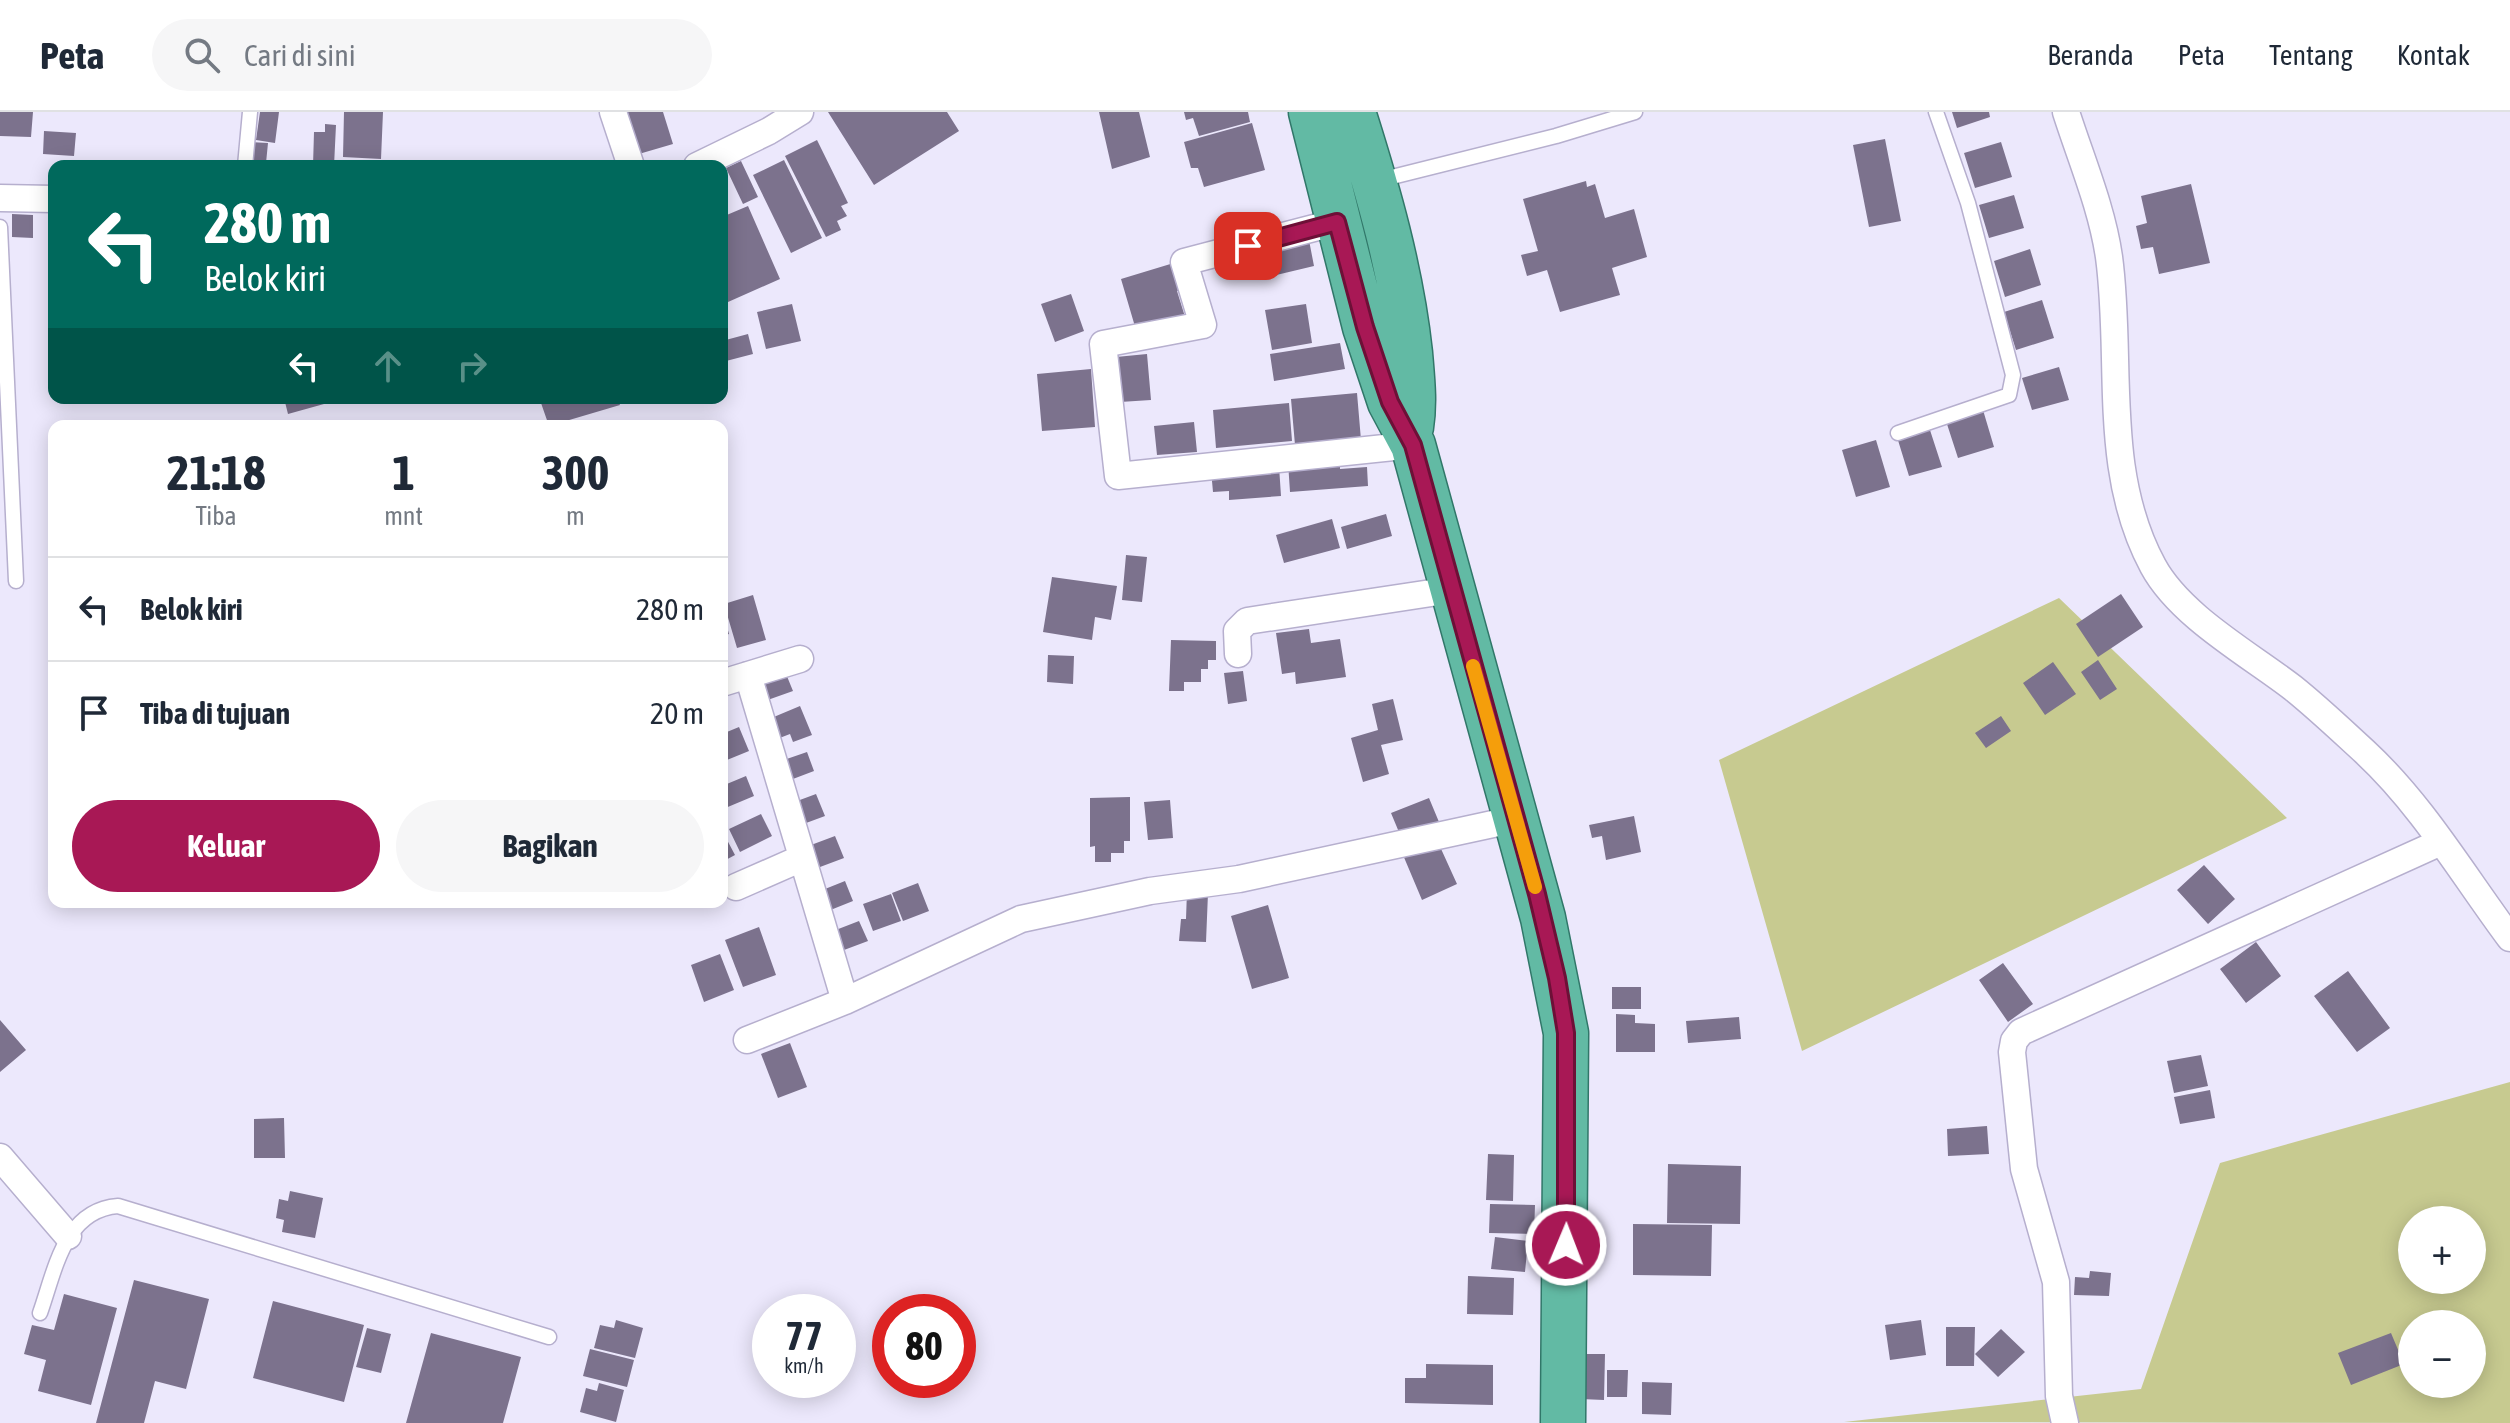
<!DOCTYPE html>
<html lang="id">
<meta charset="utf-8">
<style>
:root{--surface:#fff;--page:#f6f6f7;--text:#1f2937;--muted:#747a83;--line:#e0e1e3;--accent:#a81855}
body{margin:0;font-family:"Asap Condensed",sans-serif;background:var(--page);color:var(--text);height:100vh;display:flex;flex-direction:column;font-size:30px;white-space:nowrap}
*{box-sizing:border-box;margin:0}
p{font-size:26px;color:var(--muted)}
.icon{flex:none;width:44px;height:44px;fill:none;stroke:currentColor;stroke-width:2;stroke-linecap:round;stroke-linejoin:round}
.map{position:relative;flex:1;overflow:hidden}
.sheet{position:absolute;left:48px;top:308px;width:680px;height:488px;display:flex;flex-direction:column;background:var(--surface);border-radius:16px;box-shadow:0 4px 20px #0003}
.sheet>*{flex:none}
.top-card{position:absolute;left:48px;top:48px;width:680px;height:244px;border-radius:16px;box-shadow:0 4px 20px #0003;background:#00695c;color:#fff;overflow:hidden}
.tools{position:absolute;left:2398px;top:1094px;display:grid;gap:16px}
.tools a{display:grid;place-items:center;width:88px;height:88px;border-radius:50%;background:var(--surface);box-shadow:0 4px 20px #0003;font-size:40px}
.speed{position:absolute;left:752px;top:1182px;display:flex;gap:16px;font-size:40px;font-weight:700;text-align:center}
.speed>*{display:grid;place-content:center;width:104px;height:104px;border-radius:50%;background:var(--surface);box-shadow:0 4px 20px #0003;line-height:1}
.speed small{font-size:20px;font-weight:400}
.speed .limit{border:12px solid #d22;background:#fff;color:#111}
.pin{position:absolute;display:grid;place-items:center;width:68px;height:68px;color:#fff;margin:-34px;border-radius:16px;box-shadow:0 4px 12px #0006}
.me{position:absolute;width:88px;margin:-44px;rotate:1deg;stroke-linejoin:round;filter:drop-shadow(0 0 6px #0008)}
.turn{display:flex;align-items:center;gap:28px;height:168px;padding:0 24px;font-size:36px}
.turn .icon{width:104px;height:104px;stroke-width:2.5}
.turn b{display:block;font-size:56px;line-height:68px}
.lanes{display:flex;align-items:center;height:76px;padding:0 24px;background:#0003;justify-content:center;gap:40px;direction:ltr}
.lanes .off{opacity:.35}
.eta{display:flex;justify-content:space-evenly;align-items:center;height:136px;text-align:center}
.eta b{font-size:48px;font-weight:700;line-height:56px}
.primary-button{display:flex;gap:16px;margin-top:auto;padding:16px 24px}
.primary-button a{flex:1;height:92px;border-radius:48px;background:var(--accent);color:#fff;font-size:32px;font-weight:700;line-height:92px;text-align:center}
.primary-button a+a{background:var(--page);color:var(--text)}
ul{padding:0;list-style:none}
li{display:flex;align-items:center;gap:24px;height:104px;padding:0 24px;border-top:2px solid var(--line)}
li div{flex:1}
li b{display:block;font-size:30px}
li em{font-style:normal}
header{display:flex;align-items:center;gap:48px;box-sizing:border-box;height:112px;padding:0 40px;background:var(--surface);border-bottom:2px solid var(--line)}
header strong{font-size:38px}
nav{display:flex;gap:44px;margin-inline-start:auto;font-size:28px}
.search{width:560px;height:72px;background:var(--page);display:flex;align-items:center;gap:20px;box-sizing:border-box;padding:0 28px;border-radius:44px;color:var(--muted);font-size:30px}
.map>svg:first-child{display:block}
.green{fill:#c7ca90;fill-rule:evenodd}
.building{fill:#7c728d}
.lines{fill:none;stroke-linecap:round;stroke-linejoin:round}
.service-casing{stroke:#b6afce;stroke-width:17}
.minor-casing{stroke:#b6afce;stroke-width:29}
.trunk-casing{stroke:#317769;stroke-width:47}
.service{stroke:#fff;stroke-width:14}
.minor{stroke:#fff;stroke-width:26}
.trunk{stroke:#62baa4;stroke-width:44}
.route-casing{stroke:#6d1037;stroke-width:20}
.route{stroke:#a81855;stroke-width:14}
.slow{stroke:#f59e0b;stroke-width:14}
</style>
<header>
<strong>Peta</strong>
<div class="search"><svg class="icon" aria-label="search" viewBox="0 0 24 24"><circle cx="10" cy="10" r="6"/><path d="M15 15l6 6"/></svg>Cari di sini</div>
<nav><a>Beranda</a><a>Peta</a><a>Tentang</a><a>Kontak</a></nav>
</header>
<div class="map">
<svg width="2510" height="1311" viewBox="0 0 2510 1311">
<rect width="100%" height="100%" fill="#ece8fc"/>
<path class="green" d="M 2059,486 L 2287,706 L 1802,939 L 1719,648 Z
M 2510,970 L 2510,1311 L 1844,1310 L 2141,1277 L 2220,1051 ZM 2412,1108 L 2472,1108 L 2472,1168 L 2412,1168 ZM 2412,1212 L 2472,1212 L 2472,1272 L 2412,1272 Z"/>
<path class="building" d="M 0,0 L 33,0 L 31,25 L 0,24 Z
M 260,0 L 279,0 L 275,31 L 256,28 Z
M 344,0 L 383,0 L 381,47 L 343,45 Z
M 626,0 L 663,0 L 673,32 L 632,44 Z
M 828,0 L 947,0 L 959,19 L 874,73 Z
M 1099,0 L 1139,0 L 1150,45 L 1112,57 Z
M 1184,0 L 1248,0 L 1250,10 L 1199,24 L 1193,6 L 1186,8 Z
M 1952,0 L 1989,0 L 1990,5 L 1957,16 Z
M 1252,11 L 1265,58 L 1204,75 L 1198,56 L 1191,56 L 1184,30 Z
M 325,12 L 336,13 L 334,54 L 313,54 L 314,20 L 325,20 Z
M 44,19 L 76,21 L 74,44 L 43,42 Z
M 1885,27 L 1901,109 L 1869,115 L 1853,33 Z
M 817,28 L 848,91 L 841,94 L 847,104 L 837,109 L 841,118 L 826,125 L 785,44 Z
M 251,30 L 268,31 L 266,51 L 249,50 Z
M 2001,30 L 2012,65 L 1975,76 L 1964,41 Z
M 784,48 L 822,126 L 791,141 L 753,63 Z
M 741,49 L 758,85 L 743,92 L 726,56 Z
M 1586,69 L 1587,75 L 1595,72 L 1605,106 L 1634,97 L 1647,145 L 1612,156 L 1620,183 L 1560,200 L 1547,158 L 1527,164 L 1521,143 L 1538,139 L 1523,87 Z
M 2191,72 L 2210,151 L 2159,162 L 2153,135 L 2141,137 L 2136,114 L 2147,111 L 2141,84 Z
M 2014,83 L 2024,116 L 1989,126 L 1979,93 Z
M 748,94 L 780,167 L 728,190 L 722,176 L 722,105 Z
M 12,102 L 33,103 L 33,126 L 12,125 Z
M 51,120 L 54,121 L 54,183 L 48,183 Z
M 1308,123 L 1314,154 L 1260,167 L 1253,137 Z
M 2030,137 L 2041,173 L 2005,185 L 1994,149 Z
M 1177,150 L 1185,176 L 1177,179 L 1186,208 L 1136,218 L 1121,167 Z
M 1071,182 L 1084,219 L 1055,230 L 1041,192 Z
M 2042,188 L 2054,226 L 2016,238 L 2004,200 Z
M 792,192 L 801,229 L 766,237 L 757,200 Z
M 1306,192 L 1312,231 L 1272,238 L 1265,198 Z
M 748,222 L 753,242 L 726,249 L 722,229 Z
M 1340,231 L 1345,257 L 1274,269 L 1270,242 Z
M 1147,242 L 1151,288 L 1120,290 L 1116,245 Z
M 2059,255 L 2069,288 L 2032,298 L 2022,266 Z
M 1091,257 L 1095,315 L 1042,319 L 1037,262 Z
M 1357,281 L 1361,328 L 1295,333 L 1291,287 Z
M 284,286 L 342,286 L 342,287 L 288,302 Z
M 556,286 L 617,286 L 620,293 L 549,314 L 541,291 Z
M 1289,291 L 1292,329 L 1216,336 L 1213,298 Z
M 1983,298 L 1994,335 L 1958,346 L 1946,309 Z
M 1194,310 L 1197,340 L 1157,343 L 1154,314 Z
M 1929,315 L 1942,355 L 1909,364 L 1897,325 Z
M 1876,328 L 1890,375 L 1856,385 L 1842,338 Z
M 1340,346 L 1340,357 L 1367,355 L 1368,374 L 1290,380 L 1288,350 Z
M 1279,354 L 1281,384 L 1229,388 L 1229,379 L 1213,380 L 1211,358 Z
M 1386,402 L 1392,424 L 1347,437 L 1341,415 Z
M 1332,407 L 1340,436 L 1284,451 L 1276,423 Z
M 1126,443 L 1147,445 L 1142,490 L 1122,488 Z
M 1052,465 L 1117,474 L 1111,508 L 1095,505 L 1092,528 L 1043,520 Z
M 2121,482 L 2143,515 L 2098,545 L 2076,512 Z
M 753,483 L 766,528 L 737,536 L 724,492 Z
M 723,500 L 729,522 L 723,524 L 728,540 L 722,542 Z
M 1309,517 L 1311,531 L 1340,527 L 1346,565 L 1296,572 L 1295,560 L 1282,562 L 1276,521 Z
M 1171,528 L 1216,529 L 1216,548 L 1208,548 L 1208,557 L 1201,557 L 1201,570 L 1184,570 L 1184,579 L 1169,579 Z
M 1048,543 L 1074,544 L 1073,572 L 1047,570 Z
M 2098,548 L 2117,577 L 2100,588 L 2081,560 Z
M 2053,550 L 2076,582 L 2045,603 L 2023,571 Z
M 784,557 L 793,579 L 762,590 L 754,568 Z
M 1243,559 L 1247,589 L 1228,592 L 1224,561 Z
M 1393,587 L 1403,628 L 1381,633 L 1389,662 L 1363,670 L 1351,626 L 1378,618 L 1372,592 Z
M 800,594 L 812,623 L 793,630 L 790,622 L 777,627 L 769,607 Z
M 2001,604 L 2011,619 L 1986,636 L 1975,621 Z
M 739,615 L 749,639 L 722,650 L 722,622 Z
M 807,640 L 814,659 L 785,670 L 778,650 Z
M 746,664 L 754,684 L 723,697 L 722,674 Z
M 816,682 L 825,704 L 798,714 L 789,692 Z
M 1130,685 L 1130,729 L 1124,729 L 1124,741 L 1111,741 L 1111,750 L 1095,750 L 1095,734 L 1090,735 L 1090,686 Z
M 1429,686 L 1439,710 L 1401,725 L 1391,701 Z
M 1170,688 L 1173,726 L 1148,728 L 1144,690 Z
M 761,702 L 772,724 L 740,740 L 729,717 Z
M 1634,704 L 1641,740 L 1606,748 L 1602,724 L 1592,726 L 1589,713 Z
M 835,724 L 844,746 L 812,758 L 803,736 Z
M 726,726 L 735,743 L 722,750 L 722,728 Z
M 1437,728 L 1457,772 L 1422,788 L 1403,743 Z
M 2204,753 L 2235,787 L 2208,812 L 2177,778 Z
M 845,769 L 853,789 L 823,801 L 815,781 Z
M 918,771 L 929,799 L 903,809 L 892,781 Z
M 1187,779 L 1208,781 L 1206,830 L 1179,829 L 1181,807 L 1186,807 Z
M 891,782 L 901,809 L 873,819 L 863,792 Z
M 1268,793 L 1289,866 L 1252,877 L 1231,804 Z
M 859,809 L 868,829 L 836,841 L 828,821 Z
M 759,815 L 776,863 L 743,875 L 725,828 Z
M 2256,830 L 2281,864 L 2246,891 L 2220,857 Z
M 720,842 L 734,878 L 704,890 L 691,853 Z
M 2003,851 L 2033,892 L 2008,910 L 1979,868 Z
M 2348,859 L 2390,916 L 2357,940 L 2314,884 Z
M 1612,875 L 1641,875 L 1641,897 L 1612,897 Z
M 1616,902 L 1635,903 L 1635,911 L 1655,912 L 1655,940 L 1616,940 Z
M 1739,905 L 1741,927 L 1688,931 L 1686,909 Z
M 0,908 L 26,938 L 0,960 Z
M 790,931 L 807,975 L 778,986 L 761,942 Z
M 2201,943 L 2208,974 L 2174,981 L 2167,949 Z
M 2210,978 L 2215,1006 L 2180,1012 L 2174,985 Z
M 284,1006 L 285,1046 L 254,1046 L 254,1007 Z
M 1987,1014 L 1989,1042 L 1948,1044 L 1947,1017 Z
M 1488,1042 L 1514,1043 L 1513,1089 L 1486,1088 Z
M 1668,1052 L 1741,1054 L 1740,1112 L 1667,1111 Z
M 290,1079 L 323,1086 L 315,1126 L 282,1120 L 284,1108 L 276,1106 L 279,1087 L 288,1089 Z
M 1490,1092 L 1535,1093 L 1534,1122 L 1489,1121 Z
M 1633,1112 L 1712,1113 L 1711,1164 L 1633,1163 Z
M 1495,1125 L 1528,1129 L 1525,1160 L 1491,1157 Z
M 2090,1159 L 2111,1161 L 2109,1184 L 2074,1183 L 2075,1165 L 2089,1166 Z
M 1468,1164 L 1514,1166 L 1513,1203 L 1467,1202 Z
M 134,1168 L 209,1187 L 186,1277 L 155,1269 L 144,1311 L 96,1311 Z
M 64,1182 L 117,1196 L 91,1293 L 38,1279 L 46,1248 L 24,1242 L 32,1213 L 54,1218 Z
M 273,1189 L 364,1213 L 344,1290 L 253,1266 Z
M 616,1208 L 643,1216 L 635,1246 L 594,1236 L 600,1213 L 614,1216 Z
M 1921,1208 L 1926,1243 L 1890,1248 L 1885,1213 Z
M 1946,1215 L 1975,1215 L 1974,1254 L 1946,1254 Z
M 367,1216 L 391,1222 L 381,1261 L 356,1255 Z
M 2001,1217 L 2025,1240 L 1998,1265 L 1975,1242 Z
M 431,1221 L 521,1245 L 503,1311 L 406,1311 Z
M 2391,1221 L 2404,1252 L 2351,1273 L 2338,1241 Z
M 590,1237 L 634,1248 L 627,1275 L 583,1264 Z
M 1582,1242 L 1605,1242 L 1604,1288 L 1581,1287 Z
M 1426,1252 L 1493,1253 L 1493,1293 L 1405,1291 L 1405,1266 L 1426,1266 Z
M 1607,1258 L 1628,1258 L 1627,1285 L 1607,1285 Z
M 1642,1270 L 1672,1271 L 1671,1303 L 1642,1302 Z
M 599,1271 L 624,1278 L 616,1310 L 580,1300 L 586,1276 L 597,1279 Z"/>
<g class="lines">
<g class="service-casing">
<path id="service" d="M 245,54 L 250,0
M 1380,68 L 1556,24 L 1635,0
M 0,115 L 16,469
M 1898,321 L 2009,283 L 2013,263 L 1968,91 L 1936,0
M 40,1201 C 55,1159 64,1098 118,1094 L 549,1225"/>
</g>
<g class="minor-casing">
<path id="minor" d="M 613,0 L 631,54
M 2066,0 C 2081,47 2102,96 2109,145 C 2123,248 2101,358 2153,454 C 2180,504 2249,542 2293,576 C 2318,596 2342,619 2365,640 C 2423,694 2463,763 2510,826
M 697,54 L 769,19 L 800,0
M 0,86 L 54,87
M 1337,110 L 1184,150 L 1203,213 L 1103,232 L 1118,364 L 1413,333
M 1238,542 L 1237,519 L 1247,509 L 1451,478
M 748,563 L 845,889
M 722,571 L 800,547
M 736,775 L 802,746
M 747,928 L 845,889 L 1021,807 L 1150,779 L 1239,767 L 1516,707
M 0,1045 L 68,1124
M 2065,1311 L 2059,1284 L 2056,1170 L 2024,1057 L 2012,940 L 2014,929 L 2021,920 L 2441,730"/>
</g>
<g class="trunk-casing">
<path id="trunk" d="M 1311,0 L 1365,215 L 1390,290 L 1413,333 L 1543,806 L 1566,921 L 1563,1311
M 1353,0 C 1378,79 1401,158 1410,241 C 1412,266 1415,290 1411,315"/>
</g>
<use href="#service" class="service"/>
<use href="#minor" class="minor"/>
<use href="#trunk" class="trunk"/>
</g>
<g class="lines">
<g class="route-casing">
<path id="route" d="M 1248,134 L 1337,110 L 1365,215 L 1390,290 L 1413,333 L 1537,782 L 1557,866 L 1566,921 L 1566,1133"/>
</g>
<use href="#route" class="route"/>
<path class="slow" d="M 1473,554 L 1535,775"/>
</g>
</svg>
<div class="tools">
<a>+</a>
<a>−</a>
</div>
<div class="speed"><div>77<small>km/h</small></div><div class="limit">80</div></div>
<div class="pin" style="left:1248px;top:134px;background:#d93025"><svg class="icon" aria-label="arrive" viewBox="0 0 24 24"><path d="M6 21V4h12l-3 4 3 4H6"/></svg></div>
<svg class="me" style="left:1566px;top:1133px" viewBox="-20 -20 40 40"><circle r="17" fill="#a81855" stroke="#fff" stroke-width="3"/><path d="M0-11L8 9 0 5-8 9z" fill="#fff"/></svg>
<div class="top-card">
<div class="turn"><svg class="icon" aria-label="left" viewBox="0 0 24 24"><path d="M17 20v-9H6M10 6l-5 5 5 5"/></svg><div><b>280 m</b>Belok kiri</div></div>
<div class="lanes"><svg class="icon" aria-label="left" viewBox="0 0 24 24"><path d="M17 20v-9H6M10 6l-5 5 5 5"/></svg><svg class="icon off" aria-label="ahead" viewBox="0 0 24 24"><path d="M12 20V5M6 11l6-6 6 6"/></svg><svg class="icon off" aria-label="right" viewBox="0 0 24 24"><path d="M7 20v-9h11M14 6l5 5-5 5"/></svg></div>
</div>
<section class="sheet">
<div class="eta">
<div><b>21:18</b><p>Tiba</p></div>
<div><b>1</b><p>mnt</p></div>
<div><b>300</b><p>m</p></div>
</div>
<ul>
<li><svg class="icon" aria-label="left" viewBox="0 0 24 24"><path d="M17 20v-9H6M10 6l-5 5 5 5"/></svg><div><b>Belok kiri</b></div><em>280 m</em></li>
<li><svg class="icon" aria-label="arrive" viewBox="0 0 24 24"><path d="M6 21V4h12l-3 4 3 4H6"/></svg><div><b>Tiba di tujuan</b></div><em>20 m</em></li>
</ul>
<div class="primary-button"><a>Keluar</a><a>Bagikan</a></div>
</section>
</div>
